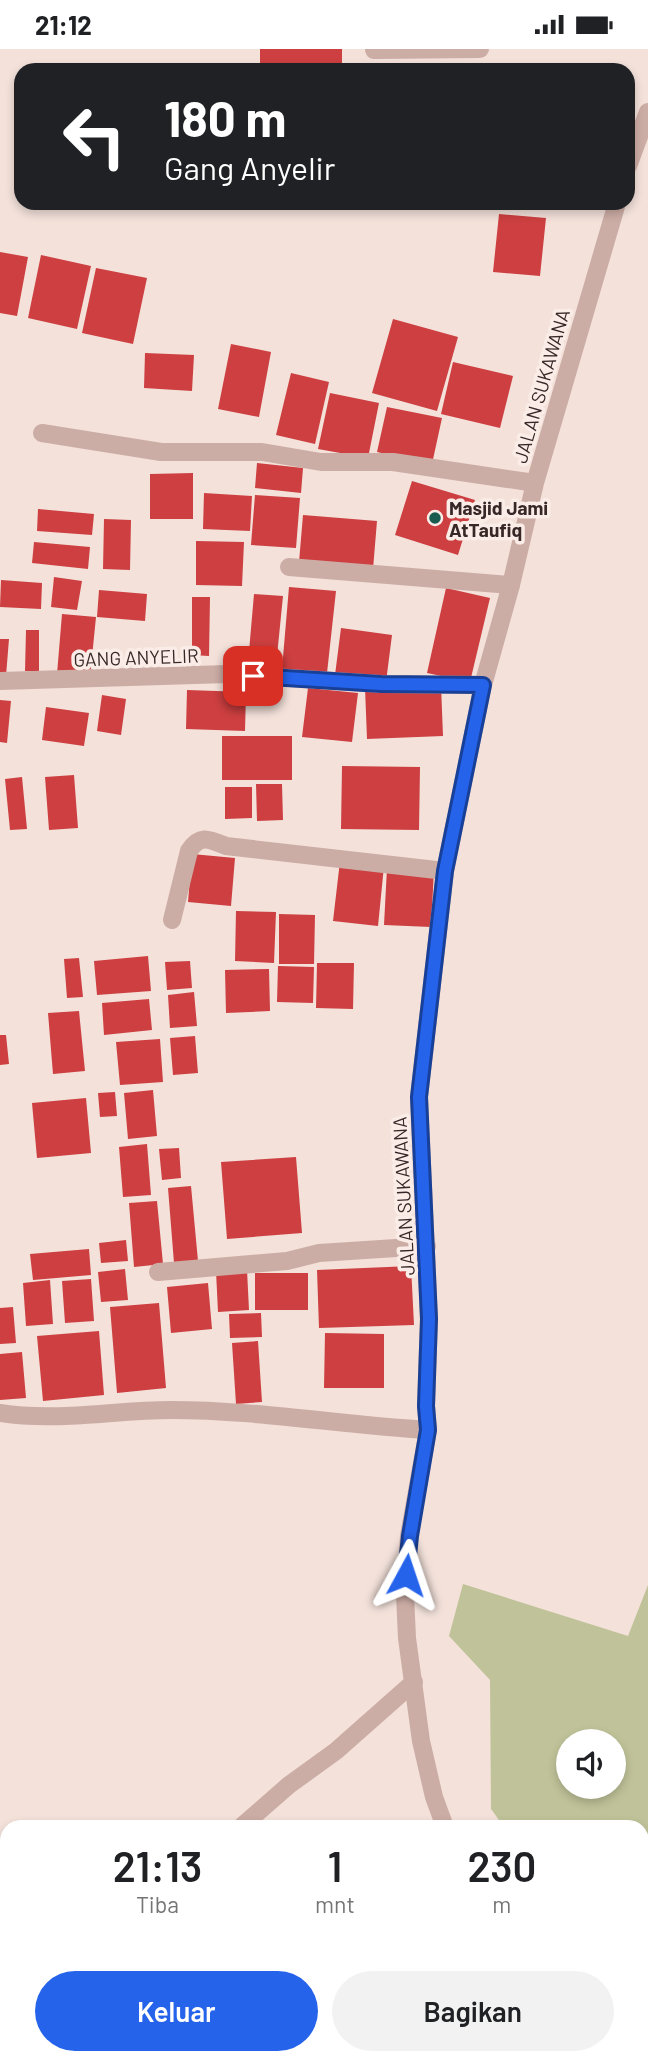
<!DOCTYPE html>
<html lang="id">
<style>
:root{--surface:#fff;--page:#f2f2f2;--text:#202124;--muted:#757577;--accent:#2563eb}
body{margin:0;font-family:Barlow,sans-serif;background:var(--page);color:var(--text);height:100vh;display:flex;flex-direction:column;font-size:26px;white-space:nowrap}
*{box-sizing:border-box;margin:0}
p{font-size:23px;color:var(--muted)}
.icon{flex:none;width:38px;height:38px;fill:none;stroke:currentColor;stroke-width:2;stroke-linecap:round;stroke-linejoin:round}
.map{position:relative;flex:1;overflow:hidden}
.details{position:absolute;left:0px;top:1771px;width:649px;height:245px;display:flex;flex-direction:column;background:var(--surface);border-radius:21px 21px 0 0;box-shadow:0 4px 10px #0003}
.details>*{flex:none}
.banner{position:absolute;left:14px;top:14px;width:621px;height:147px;border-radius:21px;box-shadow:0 4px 10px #0003;background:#202124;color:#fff;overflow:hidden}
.fabs{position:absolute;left:556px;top:1680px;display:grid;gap:14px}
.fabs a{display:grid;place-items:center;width:70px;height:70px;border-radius:50%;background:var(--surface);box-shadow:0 4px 10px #0003;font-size:35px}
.pin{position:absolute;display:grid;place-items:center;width:60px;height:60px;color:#fff;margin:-30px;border-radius:14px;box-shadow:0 4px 10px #0006}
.me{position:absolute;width:77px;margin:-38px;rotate:5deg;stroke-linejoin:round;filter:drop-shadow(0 0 5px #0008)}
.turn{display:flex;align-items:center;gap:24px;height:147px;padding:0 35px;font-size:32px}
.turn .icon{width:91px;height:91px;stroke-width:2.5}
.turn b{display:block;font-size:49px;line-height:60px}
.eta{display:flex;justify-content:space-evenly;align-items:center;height:119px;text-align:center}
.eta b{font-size:42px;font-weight:600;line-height:49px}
.primary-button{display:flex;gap:14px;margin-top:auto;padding:14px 35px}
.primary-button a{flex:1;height:80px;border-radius:42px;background:var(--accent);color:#fff;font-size:28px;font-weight:600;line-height:80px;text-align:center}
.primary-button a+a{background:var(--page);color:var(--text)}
.status{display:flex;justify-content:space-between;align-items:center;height:49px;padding:0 35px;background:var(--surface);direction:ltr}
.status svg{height:19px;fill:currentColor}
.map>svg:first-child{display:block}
.green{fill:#c0c399;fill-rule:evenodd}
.building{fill:#cd3f40}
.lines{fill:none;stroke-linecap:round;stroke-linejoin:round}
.lane{stroke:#ccada5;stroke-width:18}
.street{stroke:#ccada5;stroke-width:18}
.route-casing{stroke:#184099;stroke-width:18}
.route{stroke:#2563eb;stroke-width:12}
.poi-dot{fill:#1a5b4f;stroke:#faece7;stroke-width:2.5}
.labels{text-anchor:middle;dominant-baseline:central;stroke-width:7;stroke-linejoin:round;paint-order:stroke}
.street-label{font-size:19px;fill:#372827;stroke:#faece7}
.poi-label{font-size:19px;font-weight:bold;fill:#372827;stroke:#faece7;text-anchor:start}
</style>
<div class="status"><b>21:12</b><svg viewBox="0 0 49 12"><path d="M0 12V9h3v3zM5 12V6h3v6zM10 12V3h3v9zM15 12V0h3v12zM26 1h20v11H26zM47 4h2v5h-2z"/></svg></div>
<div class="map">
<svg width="648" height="2016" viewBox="0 0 648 2016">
<rect width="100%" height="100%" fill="#f3e1da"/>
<path class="green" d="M 463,1535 L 628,1587 L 648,1536 L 648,2016 L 543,2016 L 544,2009 L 642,2009 L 642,1778 L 504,1778 L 491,1760 L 490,1631 L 449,1587 ZM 569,1692 L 614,1692 L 614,1738 L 569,1738 Z"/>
<path class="building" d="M 260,0 L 342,0 L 342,21 L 260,21 Z
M 499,165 L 546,169 L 540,227 L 493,223 Z
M 0,203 L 28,208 L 17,267 L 0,264 Z
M 41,206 L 91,217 L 77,280 L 28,269 Z
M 96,219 L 147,229 L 133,295 L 82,284 Z
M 393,270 L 458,288 L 437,362 L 372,344 Z
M 231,295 L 271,303 L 259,368 L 218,360 Z
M 145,304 L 194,306 L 192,342 L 144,339 Z
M 453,313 L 513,327 L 500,379 L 441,365 Z
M 291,324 L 329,333 L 315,395 L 276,386 Z
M 330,344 L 379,354 L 368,409 L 318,400 Z
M 387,358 L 442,369 L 432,415 L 377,403 Z
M 257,414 L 303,419 L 301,444 L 255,439 Z
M 193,424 L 193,470 L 150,470 L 150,425 Z
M 412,432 L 475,451 L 458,506 L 395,486 Z
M 204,444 L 252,447 L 250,482 L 203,480 Z
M 255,446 L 300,449 L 296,499 L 251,496 Z
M 38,460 L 94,465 L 92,486 L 37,482 Z
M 303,466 L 377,472 L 373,520 L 299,513 Z
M 104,470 L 131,471 L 130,521 L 103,520 Z
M 196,492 L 244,493 L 242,537 L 196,536 Z
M 34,493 L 90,498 L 88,520 L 32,514 Z
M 54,528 L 82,532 L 77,561 L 51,558 Z
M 1,531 L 42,534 L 41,560 L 0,558 Z
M 289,538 L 336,542 L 327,624 L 282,620 Z
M 446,539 L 490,549 L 470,633 L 427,624 Z
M 99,541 L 147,545 L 145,572 L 97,568 Z
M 254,545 L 283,547 L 276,617 L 248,614 Z
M 192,548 L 210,548 L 209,607 L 192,606 Z
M 62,565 L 96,568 L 90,628 L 57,625 Z
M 341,579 L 392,586 L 386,633 L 335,626 Z
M 26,581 L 39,581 L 39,622 L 25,622 Z
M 0,590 L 9,590 L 6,627 L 0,626 Z
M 441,636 L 443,687 L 367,690 L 365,639 Z
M 308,639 L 358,644 L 352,693 L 302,688 Z
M 187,641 L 246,643 L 245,682 L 186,680 Z
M 102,646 L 126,650 L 121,686 L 97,682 Z
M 0,651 L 11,652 L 7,694 L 0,693 Z
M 46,658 L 89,664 L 84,697 L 42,691 Z
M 222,687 L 292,687 L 292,731 L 222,731 Z
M 342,717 L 420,718 L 419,781 L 341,780 Z
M 74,726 L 78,779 L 49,781 L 45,728 Z
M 22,728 L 27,780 L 10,781 L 5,730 Z
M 256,735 L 282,735 L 283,771 L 257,772 Z
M 225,738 L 252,738 L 252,769 L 225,770 Z
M 192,805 L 235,809 L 231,857 L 188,853 Z
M 340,812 L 384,817 L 378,877 L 333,872 Z
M 387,819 L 434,821 L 431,878 L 384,876 Z
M 236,862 L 276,863 L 274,914 L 235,912 Z
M 279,865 L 315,866 L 314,915 L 279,915 Z
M 148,907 L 151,942 L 97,946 L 94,912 Z
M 79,909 L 83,948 L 67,949 L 64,910 Z
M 190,912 L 192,939 L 167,941 L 165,913 Z
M 317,914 L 354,914 L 353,960 L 316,959 Z
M 278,917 L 314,918 L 313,954 L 277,953 Z
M 269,920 L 270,962 L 226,964 L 225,921 Z
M 194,943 L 197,977 L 170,979 L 168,946 Z
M 149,950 L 152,981 L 104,986 L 102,954 Z
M 79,962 L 85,1022 L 53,1025 L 48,964 Z
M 0,986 L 6,986 L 9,1015 L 0,1016 Z
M 195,987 L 198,1024 L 173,1026 L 170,989 Z
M 160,990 L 163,1033 L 120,1036 L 116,993 Z
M 153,1041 L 157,1087 L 128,1090 L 124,1044 Z
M 115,1043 L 117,1067 L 100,1068 L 98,1044 Z
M 86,1049 L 91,1104 L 37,1109 L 32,1054 Z
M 147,1095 L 151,1146 L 123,1148 L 119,1098 Z
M 179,1099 L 181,1129 L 162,1131 L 159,1100 Z
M 296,1108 L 302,1184 L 227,1190 L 221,1113 Z
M 191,1137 L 198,1212 L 174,1214 L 168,1139 Z
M 157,1152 L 163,1215 L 134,1218 L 129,1154 Z
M 126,1191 L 128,1212 L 101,1214 L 99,1194 Z
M 89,1200 L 91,1226 L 33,1231 L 30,1205 Z
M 411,1217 L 414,1276 L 319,1279 L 317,1221 Z
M 125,1220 L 128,1251 L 101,1253 L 98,1223 Z
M 247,1221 L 249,1261 L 218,1263 L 216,1222 Z
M 255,1224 L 308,1224 L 308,1261 L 255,1261 Z
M 91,1230 L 94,1272 L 65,1274 L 62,1232 Z
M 50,1231 L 53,1275 L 26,1277 L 23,1234 Z
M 208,1234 L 212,1280 L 171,1284 L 167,1238 Z
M 159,1254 L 166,1339 L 117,1344 L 110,1258 Z
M 13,1258 L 16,1294 L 0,1295 L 0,1259 Z
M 261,1264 L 262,1288 L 230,1289 L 229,1265 Z
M 99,1282 L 104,1346 L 43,1352 L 37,1287 Z
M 325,1284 L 384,1285 L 384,1339 L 324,1339 Z
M 258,1292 L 262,1353 L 236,1355 L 232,1294 Z
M 22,1303 L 26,1349 L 0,1351 L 0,1305 Z"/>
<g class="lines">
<path class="lane" d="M 374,1 L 480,0
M 289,518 L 511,536
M 241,1778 L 289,1736 L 336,1702 L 414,1633
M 0,1853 L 7,1853"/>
<path class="street" d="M 628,117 L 648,63
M 42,384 L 161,403 L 262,403 L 321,413 L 393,413 L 535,434
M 0,632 L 227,625 L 381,635 L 483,636
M 172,871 L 189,802 C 200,785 209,790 226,797 L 445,822
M 158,1223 L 287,1212 L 319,1204 L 427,1197
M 0,1364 C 57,1373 114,1361 171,1361 C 257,1361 342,1376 428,1381
M 445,1778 L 434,1748 L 421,1692 L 407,1589 L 405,1546 L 409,1487 L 428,1381 L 426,1357 L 429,1270 L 419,1048 L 445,822 L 483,636 L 511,536 L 535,434 L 617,154
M 490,2016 L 490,2009"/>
</g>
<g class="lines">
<g class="route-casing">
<path id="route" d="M 253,627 L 381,635 L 483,636 L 445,822 L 419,1048 L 429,1270 L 426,1357 L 428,1381 L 410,1487 L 406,1526"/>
</g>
<use href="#route" class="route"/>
</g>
<circle class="poi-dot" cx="435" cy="469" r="7"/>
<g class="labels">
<g class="street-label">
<text transform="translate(541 337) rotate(-74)">JALAN SUKAWANA</text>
<text transform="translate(136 608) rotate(-2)">GANG ANYELIR</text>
<text transform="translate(403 1147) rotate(-93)">JALAN SUKAWANA</text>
</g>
<g class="poi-label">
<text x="449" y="458">Masjid Jami<tspan x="449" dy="22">AtTaufiq</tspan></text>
</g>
</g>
</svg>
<div class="fabs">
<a><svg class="icon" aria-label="sound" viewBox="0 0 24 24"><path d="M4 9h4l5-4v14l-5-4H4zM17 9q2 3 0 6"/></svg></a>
</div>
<div class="pin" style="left:253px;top:627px;background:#d93025"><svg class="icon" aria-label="arrive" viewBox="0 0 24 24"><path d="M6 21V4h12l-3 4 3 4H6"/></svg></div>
<svg class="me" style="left:406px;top:1526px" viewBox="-20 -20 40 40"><path d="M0-17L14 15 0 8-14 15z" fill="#2563eb" stroke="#fff" stroke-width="4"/></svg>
<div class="banner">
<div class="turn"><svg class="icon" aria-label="left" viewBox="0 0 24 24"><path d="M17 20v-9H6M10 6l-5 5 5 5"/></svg><div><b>180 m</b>Gang Anyelir</div></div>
</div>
<section class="details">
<div class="eta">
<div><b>21:13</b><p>Tiba</p></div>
<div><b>1</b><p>mnt</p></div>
<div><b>230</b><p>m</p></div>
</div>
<div class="primary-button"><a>Keluar</a><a>Bagikan</a></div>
</section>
</div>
